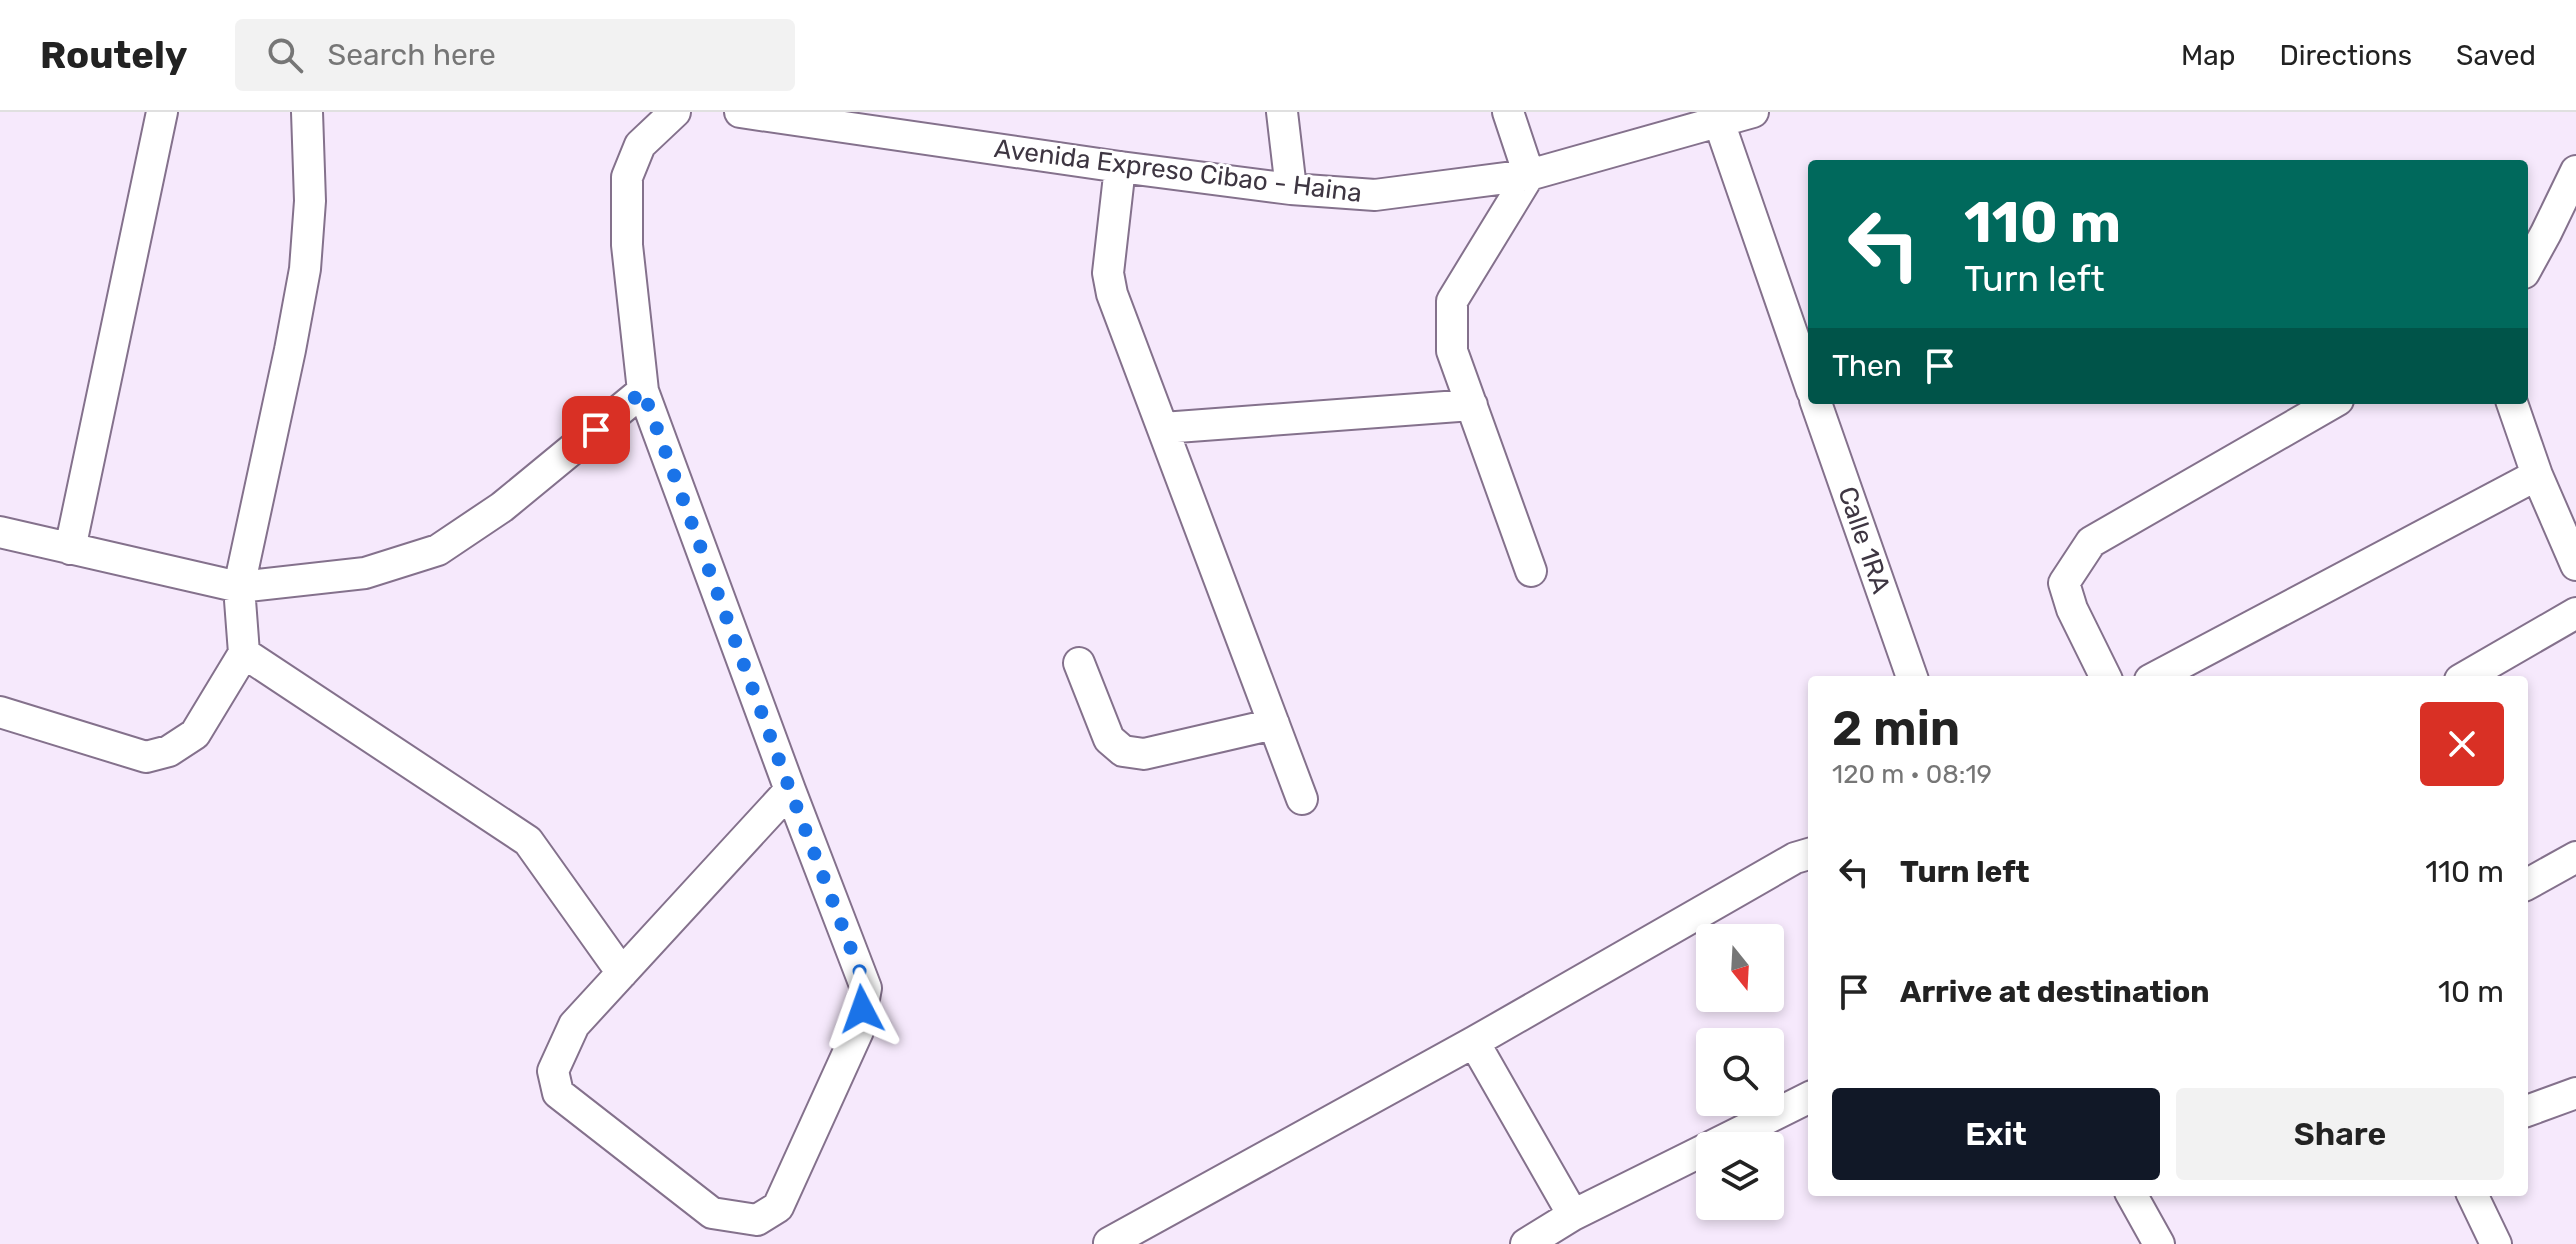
<!DOCTYPE html>
<meta charset="utf-8">
<style>
:root{--surface:#fff;--page:#f2f2f2;--text:#222;--muted:#767676;--line:#e0e0e0;--accent:#111827}
body{margin:0;font-family:Rubik,sans-serif;background:var(--page);color:var(--text);height:100vh;display:flex;flex-direction:column;font-size:30px;white-space:nowrap}
*{box-sizing:border-box;margin:0}
p{font-size:26px;color:var(--muted)}
.icon{flex:none;width:44px;height:44px;fill:none;stroke:currentColor;stroke-width:2;stroke-linecap:round;stroke-linejoin:round}
.map{position:relative;flex:1;overflow:hidden}
.panel{position:absolute;left:1808px;top:564px;width:720px;height:520px;display:flex;flex-direction:column;background:var(--surface);border-radius:8px;box-shadow:0 4px 12px #0003}
.panel>*{flex:none}
.banner{position:absolute;left:1808px;top:48px;width:720px;height:244px;border-radius:8px;box-shadow:0 4px 12px #0003;background:#00695c;color:#fff;overflow:hidden}
.needle{width:52px;rotate:162deg}
.controls{position:absolute;left:1696px;top:812px;display:grid;gap:16px}
.controls a{display:grid;place-items:center;width:88px;height:88px;border-radius:8px;background:var(--surface);box-shadow:0 4px 12px #0003;font-size:40px}
.pin{position:absolute;display:grid;place-items:center;width:68px;height:68px;color:#fff;margin:-34px;border-radius:16px;box-shadow:0 4px 12px #0006}
.me{position:absolute;width:88px;margin:-44px;rotate:356deg;stroke-linejoin:round;filter:drop-shadow(0 0 6px #0008)}
.turn{display:flex;align-items:center;gap:28px;height:168px;padding:0 24px;font-size:36px}
.turn .icon{width:104px;height:104px;stroke-width:2.5}
.turn b{display:block;font-size:56px;line-height:68px}
.then{display:flex;align-items:center;height:76px;padding:0 24px;background:#0003;gap:16px;font-size:30px}
.round{display:grid;place-items:center;flex:none;width:84px;height:84px;border-radius:8px;background:var(--page)}
.headline{display:flex;align-items:center;justify-content:space-between;height:136px;padding:0 24px}
h1{font-size:48px;font-weight:600;line-height:60px}
.primary-button{display:flex;gap:16px;margin-top:auto;padding:16px 24px}
.primary-button a{flex:1;height:92px;border-radius:8px;background:var(--accent);color:#fff;font-size:32px;font-weight:600;line-height:92px;text-align:center}
.primary-button a+a{background:var(--page);color:var(--text)}
ul{padding:0;list-style:none}
li{display:flex;align-items:center;gap:24px;height:120px;padding:0 24px}
li div{flex:1}
li b{display:block;font-size:30px}
li em{font-style:normal}
header{display:flex;align-items:center;gap:48px;box-sizing:border-box;height:112px;padding:0 40px;background:var(--surface);border-bottom:2px solid var(--line)}
header strong{font-size:38px}
nav{display:flex;gap:44px;margin-inline-start:auto;font-size:28px}
.search{width:560px;height:72px;background:var(--page);display:flex;align-items:center;gap:20px;box-sizing:border-box;padding:0 28px;border-radius:8px;color:var(--muted);font-size:30px}
.map>svg:first-child{display:block}
.lines{fill:none;stroke-linecap:round;stroke-linejoin:round}
.minor-casing{stroke:#84718c;stroke-width:34}
.minor{stroke:#fff;stroke-width:30}
.route{stroke:#1a73e8;stroke-width:14;stroke-dasharray:0 25.2}
.labels{text-anchor:middle;dominant-baseline:central;stroke-width:6;stroke-linejoin:round;paint-order:stroke}
.street-label{font-size:26px;fill:#3e3642;stroke:#fff}
</style>
<header>
<strong>Routely</strong>
<div class="search"><svg class="icon" aria-label="search" viewBox="0 0 24 24"><circle cx="10" cy="10" r="6"/><path d="M15 15l6 6"/></svg>Search here</div>
<nav><a>Map</a><a>Directions</a><a>Saved</a></nav>
</header>
<div class="map">
<svg width="2576" height="1132" viewBox="0 0 2576 1132">
<rect width="100%" height="100%" fill="#f6e9fc"/>
<g class="lines">
<g class="minor-casing">
<path id="minor" d="M 675,0 L 640,33 L 627,65 L 627,133 L 643,279 L 790,678 L 866,876 L 858,919 L 778,1095 L 757,1108 L 712,1101 L 558,981 L 553,959 L 574,913 L 790,678
M 740,0 L 1120,55 L 1291,77 L 1375,83 L 1529,63 L 1753,0
M 1282,0 L 1291,77
M 1508,0 L 1529,63 L 1452,189 L 1452,239 L 1531,459
M 1719,10 L 1812,279
M 1120,55 L 1108,161 L 1112,182 L 1302,687
M 2524,161 L 2546,121 L 2576,59
M 1815,288 L 1913,568
M 2511,288 L 2537,363 L 2576,453
M 1163,316 L 1472,293
M 0,420 L 239,475 L 365,461 L 438,438 L 502,395 L 643,279
M 70,437 L 162,0
M 244,541 L 528,729 L 622,861
M 1079,551 L 1109,627 L 1123,639 L 1144,642 L 1274,612
M 2107,568 L 2072,497 L 2064,471 L 2091,430 L 2338,288
M 2150,568 L 2537,363
M 2460,568 L 2576,501
M 0,600 L 146,645 L 169,639 L 195,622 L 244,541 L 239,475 L 290,238 L 305,157 L 310,89 L 307,0
M 2524,774 L 2576,745
M 1474,930 L 1573,1103
M 2524,1000 L 2576,981
M 1712,1034 L 1812,984
M 2130,1080 L 2159,1132
M 2471,1080 L 2496,1132
M 1109,1131 L 1474,930 L 1795,746 L 1812,741
M 1526,1132 L 1573,1103 L 1710,1035"/>
</g>
<use href="#minor" class="minor"/>
</g>
<g class="lines">
<path class="route" d="M 596,318 L 643,279 L 790,678 L 866,876 L 862,897"/>
</g>
<g class="labels">
<g class="street-label">
<text transform="translate(1178 59) rotate(7)">Avenida Expreso Cibao - Haina</text>
<text transform="translate(1864 428) rotate(71)">Calle 1RA</text>
</g>
</g>
</svg>
<div class="controls">
<a><svg class="needle" viewBox="-14 -14 28 28"><path d="M0-13l5 13h-10z" fill="#e53935"/><path d="M0 13l5-13h-10z" fill="#767676"/></svg></a>
<a><svg class="icon" aria-label="search" viewBox="0 0 24 24"><circle cx="10" cy="10" r="6"/><path d="M15 15l6 6"/></svg></a>
<a><svg class="icon" aria-label="layers" viewBox="0 0 24 24"><path d="M12 4l9 5-9 5-9-5zM3 14l9 5 9-5"/></svg></a>
</div>
<div class="pin" style="left:596px;top:318px;background:#d93025"><svg class="icon" aria-label="arrive" viewBox="0 0 24 24"><path d="M6 21V4h12l-3 4 3 4H6"/></svg></div>
<svg class="me" style="left:862px;top:897px" viewBox="-20 -20 40 40"><path d="M0-17L14 15 0 8-14 15z" fill="#1a73e8" stroke="#fff" stroke-width="4"/></svg>
<div class="banner">
<div class="turn"><svg class="icon" aria-label="left" viewBox="0 0 24 24"><path d="M17 20v-9H6M10 6l-5 5 5 5"/></svg><div><b>110 m</b>Turn left</div></div>
<div class="then">Then<svg class="icon" aria-label="arrive" viewBox="0 0 24 24"><path d="M6 21V4h12l-3 4 3 4H6"/></svg></div>
</div>
<section class="panel">
<div class="headline"><div><h1>2 min</h1><p>120 m · 08:19</p></div><a class="round" style="background:#d93025;color:#fff"><svg class="icon" aria-label="close" viewBox="0 0 24 24"><path d="M6 6l12 12M18 6L6 18"/></svg></a></div>
<ul>
<li><svg class="icon" aria-label="left" viewBox="0 0 24 24"><path d="M17 20v-9H6M10 6l-5 5 5 5"/></svg><div><b>Turn left</b></div><em>110 m</em></li>
<li><svg class="icon" aria-label="arrive" viewBox="0 0 24 24"><path d="M6 21V4h12l-3 4 3 4H6"/></svg><div><b>Arrive at destination</b></div><em>10 m</em></li>
</ul>
<div class="primary-button"><a>Exit</a><a>Share</a></div>
</section>
</div>
